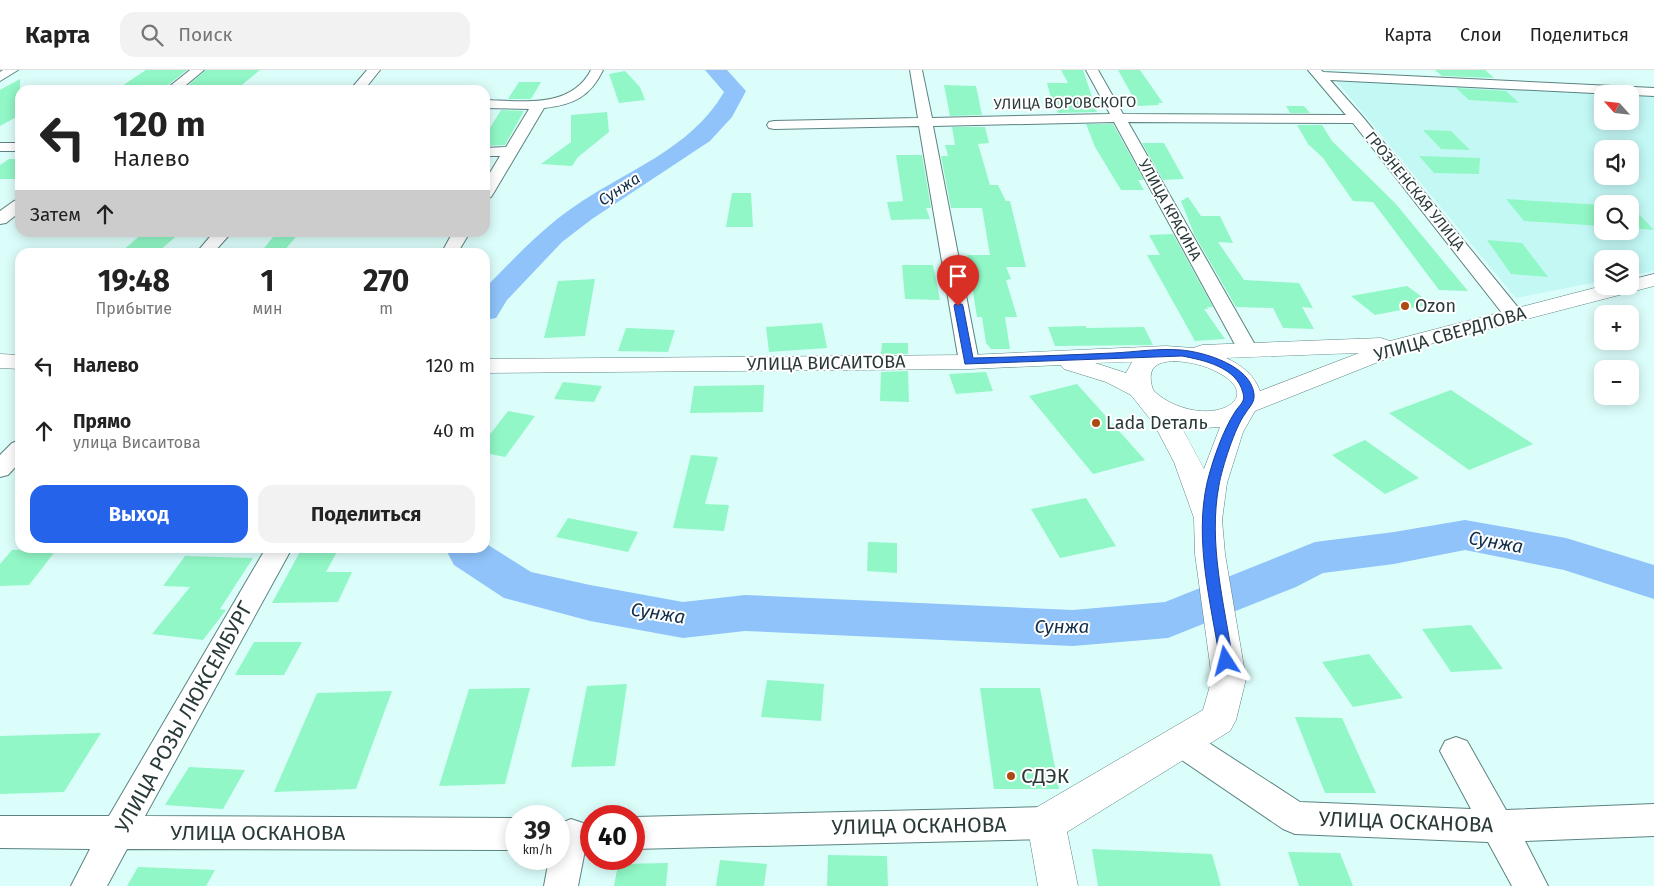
<!DOCTYPE html>
<html lang="ru">
<meta charset="utf-8">
<style>
:root{--surface:#fff;--page:#f2f2f2;--text:#222;--muted:#767676;--line:#e0e0e0;--accent:#2563eb}
body{margin:0;font-family:"Fira Sans",sans-serif;background:var(--page);color:var(--text);height:100vh;display:flex;flex-direction:column;font-size:19px;white-space:nowrap}
*{box-sizing:border-box;margin:0}
p{font-size:16px;color:var(--muted)}
.icon{flex:none;width:28px;height:28px;fill:none;stroke:currentColor;stroke-width:2;stroke-linecap:round;stroke-linejoin:round}
.map{position:relative;flex:1;overflow:hidden}
.details{position:absolute;left:15px;top:178px;width:475px;height:305px;display:flex;flex-direction:column;background:var(--surface);border-radius:15px;box-shadow:0 2px 12px #0003}
.details>*{flex:none}
.banner{position:absolute;left:15px;top:15px;width:475px;height:152px;border-radius:15px;box-shadow:0 2px 12px #0003;background:#fff;color:var(--text);overflow:hidden}
.needle{width:32px;rotate:297deg}
.controls{position:absolute;left:1594px;top:15px;display:grid;gap:10px}
.controls a{display:grid;place-items:center;width:45px;height:45px;border-radius:10px;background:var(--surface);box-shadow:0 2px 12px #0003;font-size:25px}
.speed{position:absolute;left:505px;top:735px;display:flex;gap:10px;font-size:25px;font-weight:700;text-align:center}
.speed>*{display:grid;place-content:center;width:65px;height:65px;border-radius:50%;background:var(--surface);box-shadow:0 2px 12px #0003;line-height:1}
.speed small{font-size:12px;font-weight:400}
.speed .limit{border:8px solid #d22;background:#fff;color:#111}
.pin{position:absolute;display:grid;place-items:center;width:42px;height:42px;color:#fff;margin:-51px -21px;border-radius:50% 50% 50% 0;rotate:-45deg;box-shadow:0 0 5px #0007}
.pin .icon{rotate:45deg}
.me{position:absolute;width:55px;margin:-28px;rotate:351deg;stroke-linejoin:round;filter:drop-shadow(0 0 4px #0008)}
.turn{display:flex;align-items:center;gap:18px;height:105px;padding:0 15px;font-size:22px}
.turn .icon{width:65px;height:65px;stroke-width:2.5}
.turn b{display:block;font-size:35px;line-height:42px}
.then{display:flex;align-items:center;height:48px;padding:0 15px;background:#0003;gap:10px;font-size:19px}
.eta{display:flex;justify-content:space-evenly;align-items:center;height:85px;text-align:center}
.eta b{font-size:30px;font-weight:700;line-height:35px}
.action{display:flex;gap:10px;margin-top:auto;padding:10px 15px}
.action a{flex:1;height:58px;border-radius:15px;background:var(--accent);color:#fff;font-size:20px;font-weight:700;line-height:58px;text-align:center}
.action a+a{background:var(--page);color:var(--text)}
ul{padding:0;list-style:none}
li{display:flex;align-items:center;gap:15px;height:65px;padding:0 15px}
li div{flex:1}
li b{display:block;font-size:19px}
li em{font-style:normal}
header{display:flex;align-items:center;gap:30px;box-sizing:border-box;height:70px;padding:0 25px;background:var(--surface);border-bottom:1px solid var(--line)}
header strong{font-size:24px}
nav{display:flex;gap:28px;margin-inline-start:auto;font-size:18px}
.search{width:350px;height:45px;background:var(--page);display:flex;align-items:center;gap:12px;box-sizing:border-box;padding:0 18px;border-radius:15px;color:var(--muted);font-size:19px}
.map>svg:first-child{display:block}
.built{fill:#c3f8f5;fill-rule:evenodd}
.lines{fill:none;stroke-linecap:round;stroke-linejoin:round}
.river{fill:#8fc3fa;fill-rule:evenodd}
.building{fill:#91f7c6}
.minor-casing{stroke:#5c8381;stroke-width:2}
.tertiary-casing{stroke:#5c8381;stroke-width:1}
.minor{fill:#fff;fill-rule:evenodd}
.tertiary{fill:#fff;fill-rule:evenodd}
.route{fill:#2563eb;stroke:#184099}
.poi-dot{fill:#ad4a11;stroke:#fff;stroke-width:2}
.labels{text-anchor:middle;dominant-baseline:central;stroke-width:4;stroke-linejoin:round;paint-order:stroke}
.far-street-label{font-size:15px;fill:#293a39;stroke:#fff}
.far-water-label{font-size:16px;font-style:italic;fill:#112d48;stroke:#fff}
.poi-label{font-size:18px;fill:#293a39;stroke:#fff;text-anchor:start}
.street-label{font-size:18px;fill:#293a39;stroke:#fff}
.water-label{font-size:19px;font-style:italic;fill:#112d48;stroke:#fff}
.near-street-label{font-size:21px;fill:#293a39;stroke:#fff}
.near-poi-label{font-size:21px;fill:#293a39;stroke:#fff;text-anchor:start}
</style>
<header>
<strong>Карта</strong>
<div class="search"><svg class="icon" aria-label="search" viewBox="0 0 24 24"><circle cx="10" cy="10" r="6"/><path d="M15 15l6 6"/></svg>Поиск</div>
<nav><a>Карта</a><a>Слои</a><a>Поделиться</a></nav>
</header>
<div class="map">
<svg width="1654" height="816" viewBox="0 0 1654 816">
<rect width="100%" height="100%" fill="#dcfefb"/>
<path class="built" d="M 1334,8 L 1614,24 L 1602,24 L 1602,51 L 1630,51 L 1630,25 L 1654,27 L 1654,201 L 1630,206 L 1630,189 L 1602,189 L 1602,211 L 1516,228 ZM 1602,79 L 1630,79 L 1630,106 L 1602,106 ZM 1602,134 L 1630,134 L 1630,161 L 1602,161 Z"/>
<g class="lines">
<path class="river" d="M 705,0 L 727,0 L 746,21 L 732,47 L 710,71 L 592,149 L 562,172 L 507,230 L 496,248 L 485,250 L 485,218 C 513,190 539,161 572,138 C 623,102 692,79 724,22 Z
M 1465,450 L 1566,468 L 1654,495 L 1654,529 L 1564,500 L 1465,480 L 1394,494 L 1323,503 L 1296,517 L 1168,568 L 1073,576 L 745,561 L 683,568 L 590,551 L 504,528 L 454,495 L 445,478 L 485,478 L 485,473 L 531,502 L 590,515 L 683,532 L 745,525 L 1073,540 L 1165,532 L 1315,472 L 1394,462 Z"/>
</g>
<path class="building" d="M 146,0 L 187,0 L 163,19 L 116,20 Z
M 206,0 L 260,0 L 237,19 L 184,19 Z
M 1061,0 L 1083,0 L 1097,42 L 1058,43 L 1051,28 L 1047,13 L 1068,13 Z
M 1118,0 L 1140,0 L 1163,33 L 1158,33 L 1159,35 L 1138,36 Z
M 1435,0 L 1485,0 L 1494,8 L 1442,6 Z
M 625,1 L 640,17 L 645,30 L 619,33 L 609,4 Z
M 20,9 L 20,45 L 0,56 L 0,20 Z
M 519,12 L 541,12 L 531,29 L 508,29 Z
M 944,15 L 976,16 L 982,45 L 950,46 Z
M 1456,18 L 1506,21 L 1519,33 L 1469,30 Z
M 1286,36 L 1304,36 L 1310,43 L 1290,43 Z
M 501,40 L 524,41 L 505,75 L 485,76 L 485,66 Z
M 607,42 L 609,62 L 578,87 L 572,96 L 541,94 L 571,72 L 571,45 Z
M 1086,54 L 1113,54 L 1144,110 L 1138,110 L 1144,120 L 1121,120 L 1095,77 Z
M 1297,55 L 1322,55 L 1332,71 L 1395,133 L 1468,221 L 1439,220 L 1373,132 L 1353,131 L 1323,88 L 1308,74 Z
M 952,57 L 985,57 L 989,73 L 978,74 L 990,115 L 998,115 L 1006,131 L 1010,131 L 1026,197 L 1006,197 L 1011,209 L 1006,210 L 1017,247 L 1005,247 L 1010,279 L 991,279 L 986,273 L 982,247 L 977,247 L 967,185 L 990,185 L 982,138 L 951,138 L 941,86 L 948,86 L 945,75 L 955,75 Z
M 1423,60 L 1451,61 L 1470,80 L 1441,79 Z
M 1142,73 L 1164,73 L 1184,109 L 1163,110 Z
M 896,85 L 922,85 L 931,138 L 926,138 L 930,149 L 891,150 L 887,132 L 903,131 Z
M 1419,86 L 1480,88 L 1479,104 L 1434,103 Z
M 9,89 L 20,89 L 20,109 L 0,109 L 0,95 Z
M 732,123 L 751,123 L 753,157 L 726,157 Z
M 1188,127 L 1201,146 L 1220,146 L 1233,173 L 1218,172 L 1244,210 L 1299,213 L 1313,238 L 1302,237 L 1314,259 L 1283,258 L 1273,238 L 1236,237 L 1194,164 L 1181,131 Z
M 1506,129 L 1602,135 L 1602,156 L 1524,151 Z
M 1630,137 L 1632,137 L 1654,160 L 1630,158 Z
M 144,162 L 181,162 L 158,182 L 121,182 Z
M 277,162 L 300,162 L 283,182 L 261,182 Z
M 1173,164 L 1213,237 L 1207,237 L 1208,239 L 1204,239 L 1225,269 L 1195,271 L 1147,185 L 1160,185 L 1149,165 Z
M 1487,170 L 1522,173 L 1548,207 L 1511,204 Z
M 902,195 L 933,195 L 940,230 L 905,229 Z
M 595,209 L 585,266 L 544,268 L 558,211 Z
M 1407,216 L 1432,234 L 1375,245 L 1351,226 Z
M 822,253 L 827,278 L 769,282 L 766,257 Z
M 1086,256 L 1086,258 L 1144,257 L 1153,275 L 1055,276 L 1048,257 Z
M 626,258 L 675,260 L 668,282 L 618,281 Z
M 882,273 L 908,273 L 908,284 L 881,284 Z
M 908,301 L 909,332 L 880,331 L 881,302 Z
M 986,302 L 993,321 L 956,324 L 949,304 Z
M 563,312 L 602,316 L 594,332 L 554,329 Z
M 1077,314 L 1145,390 L 1093,404 L 1029,326 Z
M 764,315 L 763,342 L 690,343 L 694,316 Z
M 1451,320 L 1533,374 L 1469,400 L 1389,343 Z
M 508,341 L 535,346 L 505,387 L 485,383 L 485,371 Z
M 1365,370 L 1419,408 L 1385,424 L 1332,385 Z
M 691,385 L 718,387 L 705,434 L 729,435 L 724,461 L 673,458 Z
M 1086,428 L 1116,476 L 1060,488 L 1031,439 Z
M 568,448 L 638,462 L 628,482 L 556,467 Z
M 868,472 L 897,473 L 897,503 L 867,501 Z
M 302,478 L 339,478 L 326,502 L 352,502 L 338,532 L 272,533 Z
M 57,479 L 29,515 L 0,516 L 0,494 L 12,480 Z
M 185,486 L 253,488 L 220,539 L 226,540 L 203,570 L 152,564 L 190,517 L 163,516 Z
M 1471,555 L 1503,599 L 1451,602 L 1422,559 Z
M 254,572 L 302,572 L 284,605 L 235,605 Z
M 1369,584 L 1403,628 L 1353,637 L 1322,592 Z
M 767,610 L 824,614 L 821,651 L 761,647 Z
M 627,614 L 615,696 L 571,697 L 587,616 Z
M 530,618 L 505,714 L 439,716 L 469,619 Z
M 980,618 L 1040,618 L 1059,719 L 994,719 Z
M 392,621 L 356,719 L 274,722 L 317,623 Z
M 1295,647 L 1342,648 L 1376,723 L 1325,723 Z
M 101,663 L 64,722 L 0,724 L 0,666 Z
M 189,697 L 245,700 L 223,739 L 165,735 Z
M 1092,779 L 1212,784 L 1221,816 L 1098,816 Z
M 1288,782 L 1340,783 L 1353,816 L 1299,816 Z
M 828,785 L 887,786 L 888,816 L 827,816 Z
M 720,790 L 767,794 L 764,816 L 716,816 Z
M 668,793 L 666,816 L 614,816 L 618,794 Z
M 138,797 L 215,800 L 206,816 L 127,816 Z"/>
<g class="lines">
<g class="minor-casing">
<path id="minor" d="M 3,0 L 18,0 L 0,11 L 0,2 Z
M 190,0 L 204,0 L 180,20 L 165,20 Z
M 367,0 L 380,0 L 364,20 L 350,20 Z
M 591,0 L 603,0 C 590,27 573,35 544,38 L 493,124 L 491,127 L 485,129 L 485,111 L 500,86 L 485,86 L 485,78 L 506,77 L 529,39 L 485,38 L 485,30 C 522,31 571,39 591,0 Z
M 910,0 L 922,0 L 932,48 L 1110,44 L 1086,0 L 1098,0 L 1123,44 L 1346,45 L 1308,0 L 1321,0 L 1323,2 L 1654,18 L 1654,26 L 1330,10 L 1362,46 L 1520,240 L 1523,244 L 1520,248 L 1513,250 L 1506,248 L 1353,53 L 1128,52 L 1258,280 L 1255,284 L 1248,286 L 1241,284 L 1238,280 L 1114,52 L 933,56 L 979,292 L 976,296 L 969,298 L 962,296 L 959,292 L 919,56 L 774,59 L 769,58 L 767,55 L 769,52 L 774,51 L 918,48 Z
M 0,73 L 20,73 L 20,81 L 0,81 Z
M 20,129 L 20,142 L 6,153 L 0,154 L 0,141 L 14,131 Z
M 214,162 L 232,162 L 214,182 L 197,182 Z
M 453,162 L 470,162 L 458,182 L 442,182 Z
M 20,370 L 20,392 L 8,405 L 0,407 L 0,385 L 12,373 Z
M 266,478 L 292,478 L 145,746 L 516,748 L 516,780 L 127,779 L 107,816 L 71,816 L 90,779 L 0,778 L 0,746 L 109,746 Z
M 1181,658 L 1192,662 L 1300,732 L 1471,739 L 1440,681 L 1445,671 L 1456,667 L 1467,671 L 1506,740 L 1654,734 L 1654,766 L 1525,771 L 1548,816 L 1512,816 L 1488,772 L 1295,764 L 1283,759 L 1170,682 L 1166,672 L 1170,662 Z
M 1046,737 L 1058,742 L 1063,753 L 1058,764 L 1046,769 L 634,779 L 634,747 Z
M 571,749 L 583,753 L 588,765 L 578,816 L 544,816 L 549,789 L 559,789 L 559,754 Z"/>
</g>
<g class="tertiary-casing">
<path id="tertiary" d="M 1654,204 L 1654,216 L 1411,279 L 1255,341 L 1243,362 L 1227,413 L 1222,450 L 1225,484 L 1246,609 L 1236,650 L 1230,661 L 1067,762 L 1078,816 L 1038,816 L 1027,753 L 1032,740 L 1203,640 L 1212,609 L 1195,484 L 1194,448 L 1174,392 L 1154,354 L 1131,325 L 1106,312 L 1064,299 L 1061,295 L 969,299 L 485,303 L 485,289 L 969,285 L 1166,276 L 1193,278 L 1202,275 L 1381,268 L 1390,271 L 1602,216 L 1630,216 L 1630,210 ZM 1359,283 L 1260,321 C 1254,305 1242,295 1226,288 ZM 1174,291 C 1190,292 1205,295 1219,303 C 1254,322 1233,343 1201,341 C 1185,340 1167,333 1155,322 C 1152,319 1152,316 1151,312 C 1149,295 1159,292 1174,291 ZM 1132,292 L 1126,303 L 1095,293 ZM 1180,354 L 1205,358 L 1220,357 L 1204,399 Z
M 0,284 L 20,285 L 20,299 L 0,298 Z"/>
</g>
<use href="#minor" class="minor"/>
<use href="#tertiary" class="tertiary"/>
</g>
<path class="route" d="M 955,234 L 962,234 L 963,236 L 973,288 C 1020,287 1066,285 1113,283 C 1135,282 1159,278 1181,280 C 1205,282 1251,296 1254,324 C 1255,333 1249,337 1245,344 C 1235,357 1222,398 1219,415 C 1208,473 1224,533 1233,591 L 1231,595 L 1226,597 L 1222,595 L 1220,591 C 1211,533 1194,471 1207,413 C 1212,392 1223,360 1235,342 C 1239,335 1246,332 1243,323 C 1237,297 1203,290 1182,286 L 965,294 L 954,236 Z"/>
<g class="poi-dot">
<circle cx="1405" cy="236" r="5"/>
<circle cx="1096" cy="353" r="5"/>
<circle cx="1011" cy="706" r="5"/>
</g>
<g class="labels">
<g class="far-street-label">
<text transform="translate(1065 33) rotate(-1)">УЛИЦА ВОРОВСКОГО</text>
<text transform="translate(1415 121) rotate(51)">ГРОЗНЕНСКАЯ УЛИЦА</text>
<text transform="translate(1170 140) rotate(61)">УЛИЦА КРАСИНА</text>
</g>
<g class="far-water-label">
<text transform="translate(619 119) rotate(-33)">Сунжа</text>
</g>
<g class="poi-label">
<text x="1415" y="236">Ozon</text>
<text x="1106" y="353">Lada Dеталь</text>
</g>
<g class="street-label">
<text transform="translate(1450 264) rotate(-16)">УЛИЦА СВЕРДЛОВА</text>
<text transform="translate(826 293) rotate(-1)">УЛИЦА ВИСАИТОВА</text>
</g>
<g class="water-label">
<text transform="translate(1496 472) rotate(10)">Сунжа</text>
<text transform="translate(658 543) rotate(9)">Сунжа</text>
<text x="1062" y="556">Сунжа</text>
</g>
<g class="near-street-label">
<text transform="translate(184 647) rotate(-61)">УЛИЦА РОЗЫ ЛЮКСЕМБУРГ</text>
<text transform="translate(1406 752) rotate(2)">УЛИЦА ОСКАНОВА</text>
<text transform="translate(919 756) rotate(-1)">УЛИЦА ОСКАНОВА</text>
<text x="258" y="763">УЛИЦА ОСКАНОВА</text>
</g>
<g class="near-poi-label">
<text x="1021" y="706">СДЭК</text>
</g>
</g>
</svg>
<div class="controls">
<a><svg class="needle" viewBox="-14 -14 28 28"><path d="M0-13l5 13h-10z" fill="#e53935"/><path d="M0 13l5-13h-10z" fill="#767676"/></svg></a>
<a><svg class="icon" aria-label="sound" viewBox="0 0 24 24"><path d="M4 9h4l5-4v14l-5-4H4zM17 9q2 3 0 6"/></svg></a>
<a><svg class="icon" aria-label="search" viewBox="0 0 24 24"><circle cx="10" cy="10" r="6"/><path d="M15 15l6 6"/></svg></a>
<a><svg class="icon" aria-label="layers" viewBox="0 0 24 24"><path d="M12 4l9 5-9 5-9-5zM3 14l9 5 9-5"/></svg></a>
<a>+</a>
<a>−</a>
</div>
<div class="speed"><div>39<small>km/h</small></div><div class="limit">40</div></div>
<div class="pin" style="left:958px;top:236px;background:#d93025"><svg class="icon" aria-label="arrive" viewBox="0 0 24 24"><path d="M6 21V4h12l-3 4 3 4H6"/></svg></div>
<svg class="me" style="left:1226px;top:591px" viewBox="-20 -20 40 40"><path d="M0-17L14 15 0 8-14 15z" fill="#2563eb" stroke="#fff" stroke-width="4"/></svg>
<div class="banner">
<div class="turn"><svg class="icon" aria-label="left" viewBox="0 0 24 24"><path d="M17 20v-9H6M10 6l-5 5 5 5"/></svg><div><b>120 m</b>Налево</div></div>
<div class="then">Затем<svg class="icon" aria-label="ahead" viewBox="0 0 24 24"><path d="M12 20V5M6 11l6-6 6 6"/></svg></div>
</div>
<section class="details">
<div class="eta">
<div><b>19:48</b><p>Прибытие</p></div>
<div><b>1</b><p>мин</p></div>
<div><b>270</b><p>m</p></div>
</div>
<ul>
<li><svg class="icon" aria-label="left" viewBox="0 0 24 24"><path d="M17 20v-9H6M10 6l-5 5 5 5"/></svg><div><b>Налево</b></div><em>120 m</em></li>
<li><svg class="icon" aria-label="ahead" viewBox="0 0 24 24"><path d="M12 20V5M6 11l6-6 6 6"/></svg><div><b>Прямо</b><p>улица Висаитова</p></div><em>40 m</em></li>
</ul>
<div class="action"><a>Выход</a><a>Поделиться</a></div>
</section>
</div>
